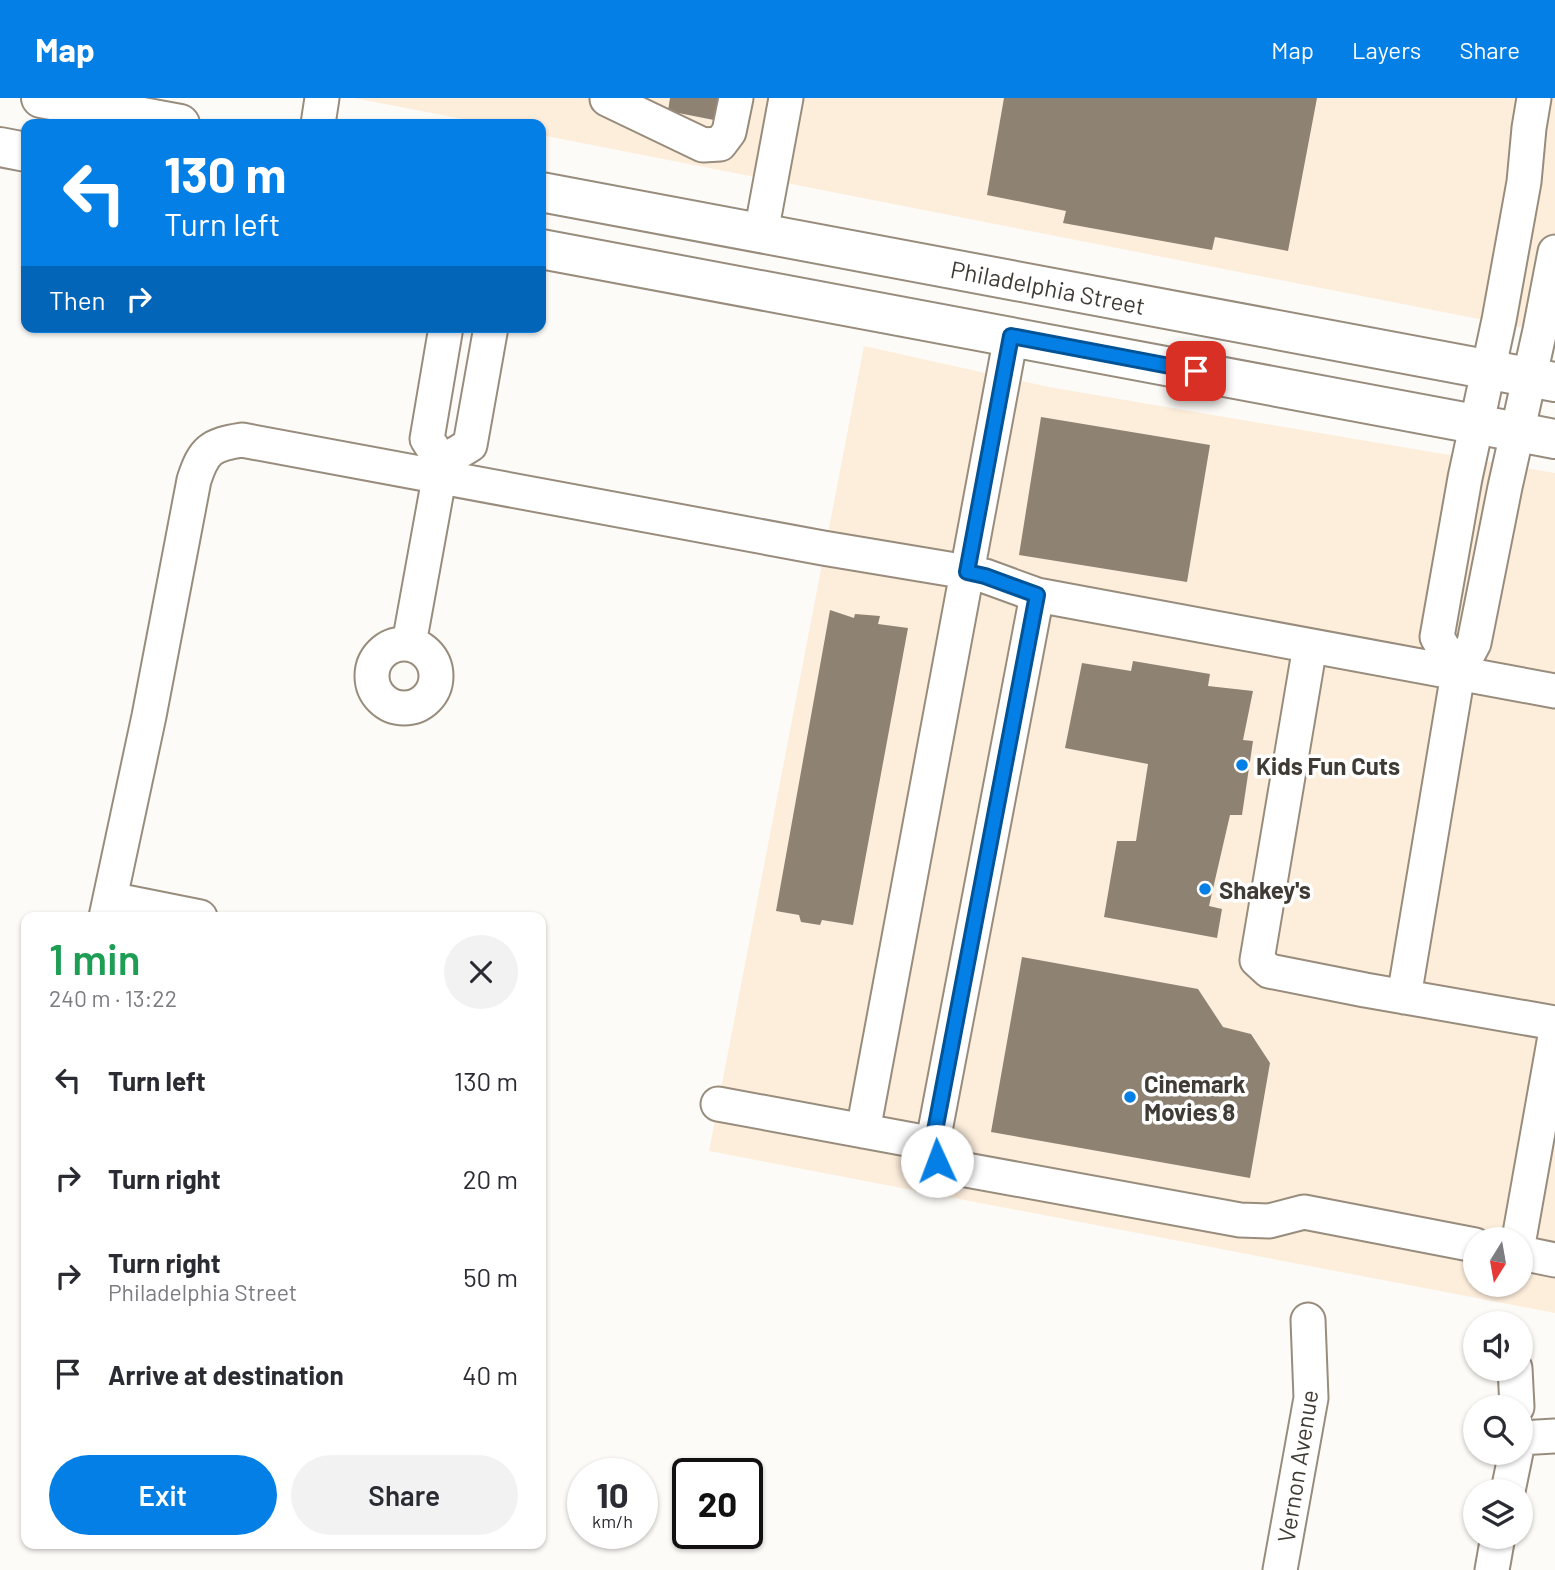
<!DOCTYPE html>
<meta charset="utf-8">
<style>
:root{--surface:#fff;--page:#f2f2f3;--text:#2b2b33;--muted:#7c7c81;--accent:#037fe5}
body{margin:0;font-family:Barlow,sans-serif;background:var(--page);color:var(--text);height:100vh;display:flex;flex-direction:column;font-size:26px;white-space:nowrap}
*{box-sizing:border-box;margin:0}
p{font-size:23px;color:var(--muted)}
.icon{flex:none;width:38px;height:38px;fill:none;stroke:currentColor;stroke-width:2;stroke-linecap:round;stroke-linejoin:round}
.map{position:relative;flex:1;overflow:hidden}
.drawer{position:absolute;left:21px;top:814px;width:525px;height:637px;display:flex;flex-direction:column;background:var(--surface);border-radius:14px;box-shadow:0 2px 5px #0004}
.drawer>*{flex:none}
.top-card{position:absolute;left:21px;top:21px;width:525px;height:214px;border-radius:14px;box-shadow:0 2px 5px #0004;background:#037fe5;color:#fff;overflow:hidden}
.needle{width:46px;rotate:191deg}
.fabs{position:absolute;left:1463px;top:1129px;display:grid;gap:14px}
.fabs a{display:grid;place-items:center;width:70px;height:70px;border-radius:50%;background:var(--surface);box-shadow:0 2px 5px #0004;font-size:35px}
.speed{position:absolute;left:567px;top:1360px;display:flex;gap:14px;font-size:35px;font-weight:700;text-align:center}
.speed>*{display:grid;place-content:center;width:91px;height:91px;border-radius:50%;background:var(--surface);box-shadow:0 2px 5px #0004;line-height:1}
.speed small{font-size:18px;font-weight:400}
.speed .limit{border:4px solid #111;border-radius:10px;background:#fff;color:#111}
.pin{position:absolute;display:grid;place-items:center;width:60px;height:60px;color:#fff;margin:-30px;border-radius:14px;box-shadow:0 4px 10px #0006}
.me{position:absolute;width:77px;margin:-38px;rotate:358deg;stroke-linejoin:round;filter:drop-shadow(0 0 5px #0008)}
.turn{display:flex;align-items:center;gap:24px;height:147px;padding:0 28px;font-size:32px}
.turn .icon{width:91px;height:91px;stroke-width:2.5}
.turn b{display:block;font-size:49px;line-height:60px}
.then{display:flex;align-items:center;height:66px;padding:0 28px;background:#0003;gap:14px;font-size:26px}
.round{display:grid;place-items:center;flex:none;width:74px;height:74px;border-radius:37px;background:var(--page)}
.headline{display:flex;align-items:center;justify-content:space-between;height:119px;padding:0 28px}
h1{font-size:42px;font-weight:600;line-height:52px;color:#1e9e55}
.button{display:flex;gap:14px;margin-top:auto;padding:14px 28px}
.button a{flex:1;height:80px;border-radius:42px;background:var(--accent);color:#fff;font-size:28px;font-weight:600;line-height:80px;text-align:center}
.button a+a{background:var(--page);color:var(--text)}
ul{padding:0;list-style:none}
li{display:flex;align-items:center;gap:21px;height:98px;padding:0 28px}
li div{flex:1}
li b{display:block;font-size:26px}
li em{font-style:normal}
header{display:flex;align-items:center;gap:42px;box-sizing:border-box;height:98px;padding:0 35px;background:var(--accent);color:#fff}
header strong{font-size:33px}
nav{display:flex;gap:38px;margin-inline-start:auto;font-size:24px}
.map>svg:first-child{display:block}
.built{fill:#fdeedc;fill-rule:evenodd}
.building{fill:#8e8273}
.lines{fill:none;stroke-linecap:round;stroke-linejoin:round}
.minor-casing{stroke:#988c7d;stroke-width:37}
.major-casing{stroke:#988c7d;stroke-width:42}
.minor{stroke:#fff;stroke-width:33}
.major{stroke:#fff;stroke-width:38}
.route-casing{stroke:#025395;stroke-width:18}
.route{stroke:#037fe5;stroke-width:12}
.poi-dot{fill:#037fe5;stroke:#fff;stroke-width:2.5}
.labels{text-anchor:middle;dominant-baseline:central;stroke-width:7;stroke-linejoin:round;paint-order:stroke}
.street-label{font-size:24px;fill:#403b35;stroke:#fff}
.poi-label{font-size:24px;font-weight:bold;fill:#403b35;stroke:#fff;text-anchor:start}
</style>
<header>
<strong>Map</strong>
<nav><a>Map</a><a>Layers</a><a>Share</a></nav>
</header>
<div class="map">
<svg width="1555" height="1472" viewBox="0 0 1555 1472">
<rect width="100%" height="100%" fill="#fdfbf7"/>
<path class="built" d="M 354,0 L 1555,0 L 1555,236 L 541,37 L 541,26 L 488,26 Z
M 864,248 L 1049,289 L 1555,375 L 1555,1215 L 709,1053 ZM 1475,1141 L 1521,1141 L 1521,1186 L 1475,1186 Z"/>
<path class="building" d="M 670,0 L 730,0 L 728,10 L 717,7 L 714,22 L 668,13 Z
M 1004,0 L 1317,0 L 1288,153 L 1215,139 L 1212,152 L 1063,125 L 1066,113 L 987,97 Z
M 1041,319 L 1210,347 L 1187,484 L 1019,457 Z
M 830,512 L 854,520 L 855,516 L 880,518 L 878,526 L 908,530 L 853,827 L 822,822 L 820,827 L 801,824 L 799,817 L 776,813 Z
M 1133,563 L 1210,576 L 1208,588 L 1253,593 L 1243,642 L 1253,643 L 1242,717 L 1230,717 L 1209,808 L 1222,811 L 1217,840 L 1104,819 L 1117,743 L 1136,743 L 1148,666 L 1065,650 L 1082,565 L 1131,573 Z
M 1022,859 L 1198,891 L 1223,929 L 1251,936 L 1270,965 L 1250,1080 L 991,1034 Z"/>
<g class="lines">
<g class="minor-casing">
<path id="minor" d="M 607,1 L 703,47 L 720,46 L 729,34 L 736,0
M 318,26 L 322,0
M 761,135 L 786,0
M 442,364 L 470,347 L 491,229
M 1037,497 L 934,1038 L 933,1053 L 937,1063 L 950,1069 L 1240,1122 L 1269,1123 L 1304,1114 L 1475,1147
M 409,546 L 442,364 L 427,341 L 446,229
M372 578a32 32 0 1 1 64 0a32 32 0 1 1-64 0Z
M 1310,548 L 1257,862 L 1269,873 L 1365,892 L 1555,925
M 1458,575 L 1437,539 L 1465,380 L 1499,222 L 1524,84 L 1529,30 L 1534,0
M 110,801 L 200,819
M 106,819 L 149,618 L 194,382 C 204,352 210,347 242,342 L 823,450 L 967,474 L 985,478 L 1037,497 L 1555,593
M 1404,899 L 1458,575 L 1474,545 L 1505,389 L 1540,232 L 1555,154
M 718,1006 L 934,1046
M 863,1033 L 1011,238
M 1519,1141 L 1555,938
M 1521,1155 L 1555,1162
M 1515,1270 L 1517,1309
M 1521,1340 L 1555,1338
M 1508,1393 L 1516,1354
M 1280,1472 L 1311,1300 L 1308,1222
M 1492,1472 L 1498,1438"/>
</g>
<g class="major-casing">
<path id="major" d="M 41,0 L 180,26
M 0,49 L 26,54
M 541,94 L 1555,284
M 541,151 L 1555,341"/>
</g>
<use href="#minor" class="minor"/>
<use href="#major" class="major"/>
</g>
<g class="lines">
<g class="route-casing">
<path id="route" d="M 937,1063 L 933,1053 L 934,1038 L 1037,497 L 985,478 L 967,474 L 1011,238 L 1196,273"/>
</g>
<use href="#route" class="route"/>
</g>
<g class="poi-dot">
<circle cx="1242" cy="667" r="7"/>
<circle cx="1205" cy="791" r="7"/>
<circle cx="1130" cy="999" r="7"/>
</g>
<g class="labels">
<g class="street-label">
<text transform="translate(1048 189) rotate(11)">Philadelphia Street</text>
<text transform="translate(1297 1368) rotate(-81)">Vernon Avenue</text>
</g>
<g class="poi-label">
<text x="1256" y="667">Kids Fun Cuts</text>
<text x="1219" y="791">Shakey's</text>
<text x="1144" y="985">Cinemark<tspan x="1144" dy="28">Movies 8</tspan></text>
</g>
</g>
</svg>
<div class="fabs">
<a><svg class="needle" viewBox="-14 -14 28 28"><path d="M0-13l5 13h-10z" fill="#e53935"/><path d="M0 13l5-13h-10z" fill="#7c7c81"/></svg></a>
<a><svg class="icon" aria-label="sound" viewBox="0 0 24 24"><path d="M4 9h4l5-4v14l-5-4H4zM17 9q2 3 0 6"/></svg></a>
<a><svg class="icon" aria-label="search" viewBox="0 0 24 24"><circle cx="10" cy="10" r="6"/><path d="M15 15l6 6"/></svg></a>
<a><svg class="icon" aria-label="layers" viewBox="0 0 24 24"><path d="M12 4l9 5-9 5-9-5zM3 14l9 5 9-5"/></svg></a>
</div>
<div class="speed"><div>10<small>km/h</small></div><div class="limit">20</div></div>
<div class="pin" style="left:1196px;top:273px;background:#d93025"><svg class="icon" aria-label="arrive" viewBox="0 0 24 24"><path d="M6 21V4h12l-3 4 3 4H6"/></svg></div>
<svg class="me" style="left:937px;top:1063px" viewBox="-20 -20 40 40"><circle r="19" fill="#fff"/><path d="M0-13L10 11 0 6-10 11z" fill="#037fe5"/></svg>
<div class="top-card">
<div class="turn"><svg class="icon" aria-label="left" viewBox="0 0 24 24"><path d="M17 20v-9H6M10 6l-5 5 5 5"/></svg><div><b>130 m</b>Turn left</div></div>
<div class="then">Then<svg class="icon" aria-label="right" viewBox="0 0 24 24"><path d="M7 20v-9h11M14 6l5 5-5 5"/></svg></div>
</div>
<section class="drawer">
<div class="headline"><div><h1>1 min</h1><p>240 m · 13:22</p></div><a class="round"><svg class="icon" aria-label="close" viewBox="0 0 24 24"><path d="M6 6l12 12M18 6L6 18"/></svg></a></div>
<ul>
<li><svg class="icon" aria-label="left" viewBox="0 0 24 24"><path d="M17 20v-9H6M10 6l-5 5 5 5"/></svg><div><b>Turn left</b></div><em>130 m</em></li>
<li><svg class="icon" aria-label="right" viewBox="0 0 24 24"><path d="M7 20v-9h11M14 6l5 5-5 5"/></svg><div><b>Turn right</b></div><em>20 m</em></li>
<li><svg class="icon" aria-label="right" viewBox="0 0 24 24"><path d="M7 20v-9h11M14 6l5 5-5 5"/></svg><div><b>Turn right</b><p>Philadelphia Street</p></div><em>50 m</em></li>
<li><svg class="icon" aria-label="arrive" viewBox="0 0 24 24"><path d="M6 21V4h12l-3 4 3 4H6"/></svg><div><b>Arrive at destination</b></div><em>40 m</em></li>
</ul>
<div class="button"><a>Exit</a><a>Share</a></div>
</section>
</div>
